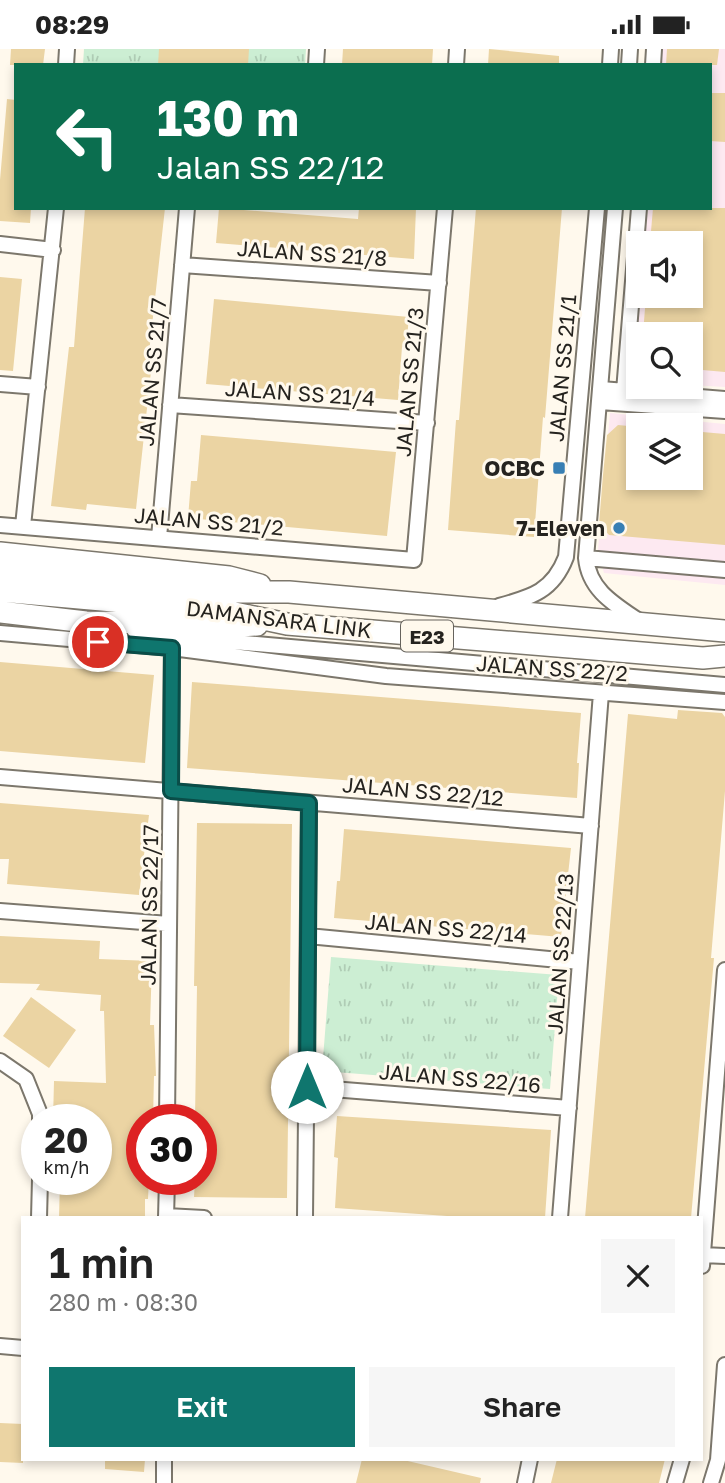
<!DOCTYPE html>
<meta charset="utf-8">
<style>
:root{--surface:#fff;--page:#f6f6f6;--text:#222;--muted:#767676;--accent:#0f766e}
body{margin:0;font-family:"Golos Text",sans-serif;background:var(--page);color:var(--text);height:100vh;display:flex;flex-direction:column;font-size:26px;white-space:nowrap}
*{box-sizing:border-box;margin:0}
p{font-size:23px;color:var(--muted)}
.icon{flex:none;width:38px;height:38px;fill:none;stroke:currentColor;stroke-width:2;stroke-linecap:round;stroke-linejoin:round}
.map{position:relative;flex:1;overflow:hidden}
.side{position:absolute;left:21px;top:1167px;width:682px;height:245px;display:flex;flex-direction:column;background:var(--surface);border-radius:0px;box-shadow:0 4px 10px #0003}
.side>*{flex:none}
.guide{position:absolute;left:14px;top:14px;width:698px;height:147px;border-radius:0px;box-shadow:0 4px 10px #0003;background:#0b6e4f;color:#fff;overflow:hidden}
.controls{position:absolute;left:626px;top:182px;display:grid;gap:14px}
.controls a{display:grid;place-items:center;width:77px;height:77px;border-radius:0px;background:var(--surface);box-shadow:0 4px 10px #0003;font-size:35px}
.speed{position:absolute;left:21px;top:1055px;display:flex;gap:14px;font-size:35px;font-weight:700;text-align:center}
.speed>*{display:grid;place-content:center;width:91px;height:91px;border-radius:50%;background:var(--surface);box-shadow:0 4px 10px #0003;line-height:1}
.speed small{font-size:18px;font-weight:400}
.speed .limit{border:10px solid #d22;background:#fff;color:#111}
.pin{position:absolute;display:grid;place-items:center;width:60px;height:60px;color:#fff;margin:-30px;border:4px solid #fff;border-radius:50%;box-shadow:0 2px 7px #0007}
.me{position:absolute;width:77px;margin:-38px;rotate:0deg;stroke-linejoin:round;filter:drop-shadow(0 0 5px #0008)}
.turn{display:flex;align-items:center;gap:24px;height:147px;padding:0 28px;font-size:32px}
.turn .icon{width:91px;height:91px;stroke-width:2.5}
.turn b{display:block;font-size:49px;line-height:60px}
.round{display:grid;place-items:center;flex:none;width:74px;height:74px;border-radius:0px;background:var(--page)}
.summary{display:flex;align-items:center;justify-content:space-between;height:119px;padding:0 28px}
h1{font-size:42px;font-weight:600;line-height:52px}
.cta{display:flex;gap:14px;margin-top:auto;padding:14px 28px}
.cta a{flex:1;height:80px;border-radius:0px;background:var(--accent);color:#fff;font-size:28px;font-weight:600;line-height:80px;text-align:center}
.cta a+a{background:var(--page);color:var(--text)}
.status{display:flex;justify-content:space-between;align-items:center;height:49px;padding:0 35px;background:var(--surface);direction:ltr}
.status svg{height:19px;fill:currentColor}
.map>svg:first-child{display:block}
.commercial{fill:#fde9f1;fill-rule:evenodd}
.park{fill:url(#park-tufts)}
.building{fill:#ebd4a3}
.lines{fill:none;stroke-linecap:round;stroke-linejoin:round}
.minor-casing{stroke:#7c776c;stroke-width:18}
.highway-casing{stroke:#7c776c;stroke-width:24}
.minor{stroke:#fff;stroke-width:14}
.highway{stroke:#fff;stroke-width:21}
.route-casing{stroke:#0a4d48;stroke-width:18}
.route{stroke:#0f766e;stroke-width:12}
.poi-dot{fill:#387fb4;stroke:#fff9ed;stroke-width:2.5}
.labels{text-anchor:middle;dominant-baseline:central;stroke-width:6;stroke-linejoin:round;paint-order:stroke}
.shield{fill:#fff9ed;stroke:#66635d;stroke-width:2}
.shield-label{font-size:19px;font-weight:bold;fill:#25231f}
.street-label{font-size:21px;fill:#25231f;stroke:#fff9ed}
.poi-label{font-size:21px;font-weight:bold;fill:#25231f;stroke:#fff9ed;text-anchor:end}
</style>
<div class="status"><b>08:29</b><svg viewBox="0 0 49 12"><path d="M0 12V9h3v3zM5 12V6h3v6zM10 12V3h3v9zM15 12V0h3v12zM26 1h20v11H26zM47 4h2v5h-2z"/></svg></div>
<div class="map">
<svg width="725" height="1434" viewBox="0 0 725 1434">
<defs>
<pattern id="park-tufts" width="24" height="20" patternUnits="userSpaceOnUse" patternTransform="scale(1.75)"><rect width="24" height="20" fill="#cceed3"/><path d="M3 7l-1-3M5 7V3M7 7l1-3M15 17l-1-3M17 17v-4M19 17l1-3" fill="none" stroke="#afccb5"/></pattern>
</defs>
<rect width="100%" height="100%" fill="#fff9ed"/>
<path class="commercial" d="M 662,0 L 725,0 L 725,338 L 691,336 L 691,285 L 639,285 L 639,333 L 633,332 L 641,247 L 691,247 L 691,194 L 645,194 L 648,159 L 710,159 L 710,16 L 661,16 Z
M 610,364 L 725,375 L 725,536 L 604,524 L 598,501 ZM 639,376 L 691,376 L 691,429 L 639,429 Z"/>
<path class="park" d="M 84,0 L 306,0 L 305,16 L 83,16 Z
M 331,908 L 559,926 L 550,1040 L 322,1022 Z"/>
<path class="building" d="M 11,0 L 45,0 L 43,16 L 10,16 Z
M 159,0 L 249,0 L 248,16 L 158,16 Z
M 343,0 L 433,0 L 432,16 L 342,16 Z
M 489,0 L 559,7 L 559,16 L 488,16 Z
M 667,0 L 719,0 L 717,16 L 666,16 Z
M 710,44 L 725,44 L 725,93 L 710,92 Z
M 7,50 L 16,51 L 16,159 L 31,159 L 30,174 L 0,172 L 0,131 Z
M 85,159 L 165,159 L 149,304 L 153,304 L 136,460 L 87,455 L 86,461 L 51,457 L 69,298 L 74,298 Z
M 219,159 L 358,170 L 359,159 L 416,159 L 414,210 L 216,194 Z
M 476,159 L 562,159 L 545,369 L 543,368 L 534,488 L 448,481 L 456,371 L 459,371 Z
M 653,159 L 725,159 L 725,323 L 691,320 L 691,285 L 643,285 L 646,247 L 691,247 L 691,194 L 650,194 Z
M 0,228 L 22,230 L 13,322 L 0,321 Z
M 214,250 L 409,268 L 406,299 L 402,298 L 398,351 L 206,335 Z
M 618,376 L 639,378 L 639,429 L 691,429 L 691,382 L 725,385 L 725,496 L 609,486 L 599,475 L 603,426 L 607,386 Z
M 201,386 L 396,403 L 387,487 L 188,469 L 191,432 L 197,432 Z
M 0,613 L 154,626 L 145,714 L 0,702 Z
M 192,633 L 581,664 L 577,714 L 579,714 L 577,749 L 187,719 Z
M 678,661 L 722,664 L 725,668 L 725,742 L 711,909 L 714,909 L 691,1169 L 585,1169 L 628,665 L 677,670 Z
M 0,754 L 149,766 L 139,846 L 7,835 L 9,810 L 0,810 Z
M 197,774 L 292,775 L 287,1149 L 194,1148 L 195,1130 L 201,1130 L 201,1071 L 195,1071 L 197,937 L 194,937 Z
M 344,780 L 571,799 L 561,888 L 334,869 L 337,832 L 340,832 Z
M 0,887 L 100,892 L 99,910 L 152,912 L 150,976 L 154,976 L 156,1027 L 154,1027 L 153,1071 L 142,1071 L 142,1130 L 149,1130 L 148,1150 L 145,1150 L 145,1169 L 59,1169 L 60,1130 L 96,1130 L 96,1071 L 53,1071 L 54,1032 L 106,1034 L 104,962 L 100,962 L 101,946 L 36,941 L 40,935 L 0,934 Z
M 31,948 L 76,981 L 49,1019 L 3,987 Z
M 337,1067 L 551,1081 L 545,1169 L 475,1169 L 335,1159 L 338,1109 L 334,1108 Z
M 0,1374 L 23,1375 L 23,1414 L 0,1413 Z
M 105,1410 L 145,1410 L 144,1423 L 105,1420 Z
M 362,1410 L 399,1410 L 481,1429 L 480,1434 L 356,1434 Z
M 557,1410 L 665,1410 L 659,1434 L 551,1434 Z"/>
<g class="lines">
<g class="minor-casing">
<path id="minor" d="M 66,16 L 67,0
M 316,16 L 317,0
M 456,16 L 457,0
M 610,16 L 611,0
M 629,16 L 630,0
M 653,16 L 654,0
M 615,159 L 586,509 C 589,541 614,555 639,572
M 0,195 L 53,201
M 182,216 L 439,234
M 0,335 L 38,338
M 601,340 L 725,350
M 624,342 L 639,159
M 600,353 L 725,362
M 170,356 L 427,374
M 0,476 L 414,511 L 445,159
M 23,477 L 56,159
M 159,489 L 187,159
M 586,509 L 725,521
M 499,557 C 532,548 553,542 566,508 L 597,159
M 134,581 L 165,587 L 725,636
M 0,584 L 172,599 L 386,627 L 725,653
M 0,728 L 591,777
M 0,862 L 169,875
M 308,887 L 580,913
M 0,1012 L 26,1030 L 40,1065 L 40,1071
M 307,1038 L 569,1059
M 167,1071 L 172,599
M 166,1167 L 204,1169
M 39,1169 L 40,1130
M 166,1169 L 167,1130
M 305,1169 L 309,754
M 560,1169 L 601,644
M 702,1206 L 725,1207
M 702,1217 L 725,921
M 0,1297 L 23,1299
M 164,1434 L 164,1410
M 525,1434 L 530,1410
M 675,1434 L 682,1410
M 711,1434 L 718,1411 L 725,1316"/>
</g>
<g class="highway-casing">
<path id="highway" d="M 0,504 L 229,528 L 260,536
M 0,521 L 229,543 L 289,543 L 725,582
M 0,542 L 225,562 L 287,575 L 703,609 L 725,607
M 0,563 L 86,573 L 168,574 L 224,578 L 257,576"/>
</g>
<use href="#minor" class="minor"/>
<use href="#highway" class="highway"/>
</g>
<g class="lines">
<g class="route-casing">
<path id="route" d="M 98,593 L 172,599 L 171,742 L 309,754 L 307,1038"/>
</g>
<use href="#route" class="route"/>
</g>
<g class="poi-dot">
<rect x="552" y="412" width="14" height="14" rx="3.5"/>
<circle cx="619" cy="479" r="7"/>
</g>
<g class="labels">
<rect class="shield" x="401" y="571.5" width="52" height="31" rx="5"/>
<g class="shield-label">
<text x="427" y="587">E23</text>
</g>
<g class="street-label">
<text transform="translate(312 204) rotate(4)">JALAN SS 21/8</text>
<text transform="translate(562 319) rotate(-85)">JALAN SS 21/1</text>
<text transform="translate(152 323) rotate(-85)">JALAN SS 21/7</text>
<text transform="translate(409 333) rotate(-85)">JALAN SS 21/3</text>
<text transform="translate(300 344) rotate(4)">JALAN SS 21/4</text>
<text transform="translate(209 472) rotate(5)">JALAN SS 21/2</text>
<text transform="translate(279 570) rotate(7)">DAMANSARA LINK</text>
<text transform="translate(552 619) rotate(4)">JALAN SS 22/2</text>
<text transform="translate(423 742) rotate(5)">JALAN SS 22/12</text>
<text transform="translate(149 856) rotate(-89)">JALAN SS 22/17</text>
<text transform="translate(446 879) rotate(5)">JALAN SS 22/14</text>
<text transform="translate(560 905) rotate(-86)">JALAN SS 22/13</text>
<text transform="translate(460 1029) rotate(5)">JALAN SS 22/16</text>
</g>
<g class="poi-label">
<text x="545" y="419">OCBC</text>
<text x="605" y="479">7-Eleven</text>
</g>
</g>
</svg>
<div class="controls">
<a><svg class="icon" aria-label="sound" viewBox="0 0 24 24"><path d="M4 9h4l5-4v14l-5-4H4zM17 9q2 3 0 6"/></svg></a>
<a><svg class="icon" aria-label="search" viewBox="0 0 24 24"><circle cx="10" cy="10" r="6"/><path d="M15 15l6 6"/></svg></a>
<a><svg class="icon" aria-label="layers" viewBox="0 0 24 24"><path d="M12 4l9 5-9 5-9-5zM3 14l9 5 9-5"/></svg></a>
</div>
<div class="speed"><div>20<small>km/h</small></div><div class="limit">30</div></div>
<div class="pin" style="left:98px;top:593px;background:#d93025"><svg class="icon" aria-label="arrive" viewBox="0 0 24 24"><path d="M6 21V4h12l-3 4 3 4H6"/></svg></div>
<svg class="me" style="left:307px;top:1038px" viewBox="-20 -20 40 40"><circle r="19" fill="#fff"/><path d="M0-13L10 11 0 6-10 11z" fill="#0f766e"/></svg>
<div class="guide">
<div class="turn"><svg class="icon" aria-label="left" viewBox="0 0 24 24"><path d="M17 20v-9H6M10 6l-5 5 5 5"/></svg><div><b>130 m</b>Jalan SS 22/12</div></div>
</div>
<section class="side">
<div class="summary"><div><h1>1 min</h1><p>280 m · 08:30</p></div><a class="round"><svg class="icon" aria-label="close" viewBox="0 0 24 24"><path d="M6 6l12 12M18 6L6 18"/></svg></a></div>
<div class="cta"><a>Exit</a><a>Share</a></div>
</section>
</div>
